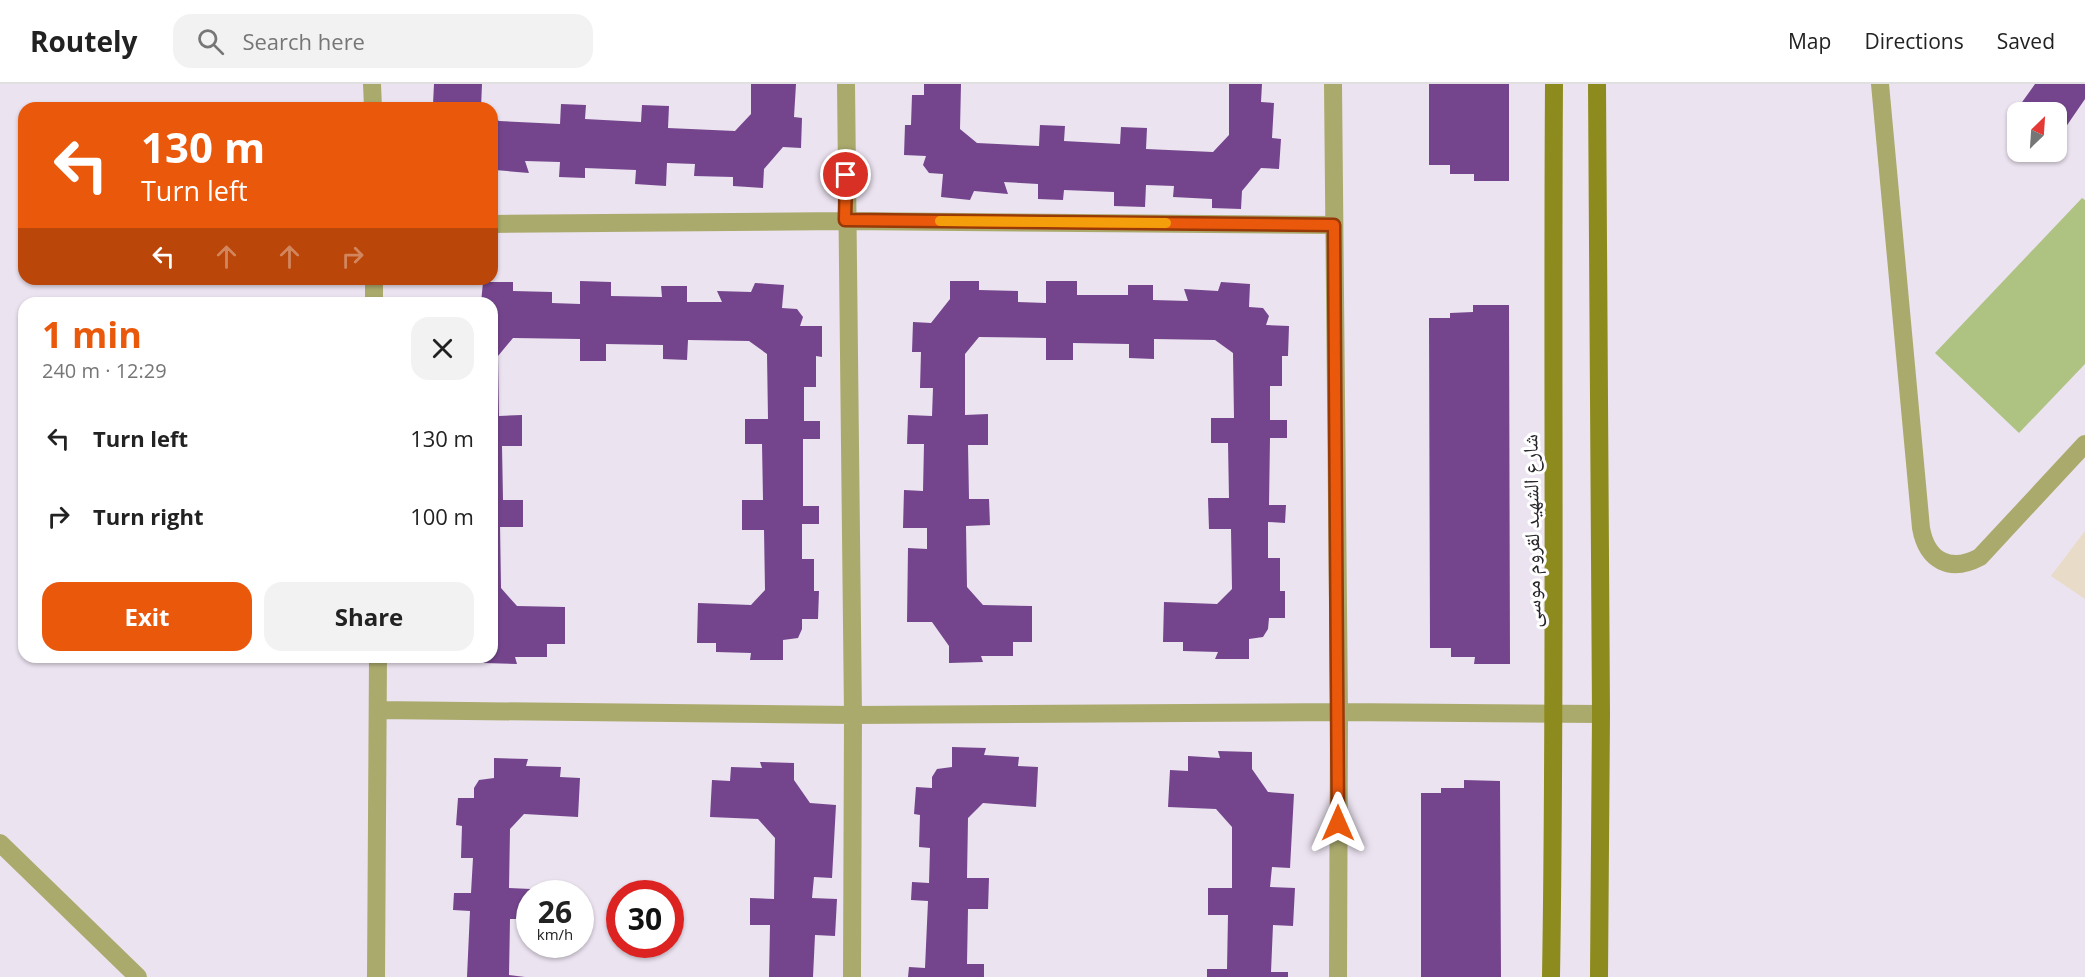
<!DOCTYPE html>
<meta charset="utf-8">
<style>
:root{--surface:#fff;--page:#f2f2f2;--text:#222;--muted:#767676;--line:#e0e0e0;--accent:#ea580c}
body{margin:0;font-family:"Open Sans","Noto Naskh Arabic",sans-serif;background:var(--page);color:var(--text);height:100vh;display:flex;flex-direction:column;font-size:22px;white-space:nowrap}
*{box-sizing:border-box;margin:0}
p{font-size:20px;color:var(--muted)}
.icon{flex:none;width:33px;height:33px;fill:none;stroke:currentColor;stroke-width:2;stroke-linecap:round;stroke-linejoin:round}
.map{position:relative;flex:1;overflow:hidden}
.panel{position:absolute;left:18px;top:213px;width:480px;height:366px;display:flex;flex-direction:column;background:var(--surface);border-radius:18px;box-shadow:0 2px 4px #0004}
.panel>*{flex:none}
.banner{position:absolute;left:18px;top:18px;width:480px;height:183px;border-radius:18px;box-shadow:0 2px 4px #0004;background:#ea580c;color:#fff;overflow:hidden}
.needle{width:39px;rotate:25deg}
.fabs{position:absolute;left:2007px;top:18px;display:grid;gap:12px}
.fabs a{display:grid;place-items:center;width:60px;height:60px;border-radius:12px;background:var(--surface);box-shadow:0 2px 4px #0004;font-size:30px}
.speed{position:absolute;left:516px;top:796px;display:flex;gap:12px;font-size:30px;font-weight:700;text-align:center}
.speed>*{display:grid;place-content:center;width:78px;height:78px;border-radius:50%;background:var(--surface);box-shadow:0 2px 4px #0004;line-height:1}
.speed small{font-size:15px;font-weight:400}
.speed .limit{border:9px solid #d22;background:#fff;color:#111}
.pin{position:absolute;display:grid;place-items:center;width:51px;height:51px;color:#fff;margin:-26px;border:3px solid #fff;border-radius:50%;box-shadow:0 2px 6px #0007}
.me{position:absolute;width:66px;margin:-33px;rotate:0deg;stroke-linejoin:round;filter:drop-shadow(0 0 4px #0008)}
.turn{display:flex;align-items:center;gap:21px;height:126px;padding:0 24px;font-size:27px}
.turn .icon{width:78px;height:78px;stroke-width:2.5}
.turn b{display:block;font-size:42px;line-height:51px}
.lanes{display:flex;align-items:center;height:57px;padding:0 24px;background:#0003;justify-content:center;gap:30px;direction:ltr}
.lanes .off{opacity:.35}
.round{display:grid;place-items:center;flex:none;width:63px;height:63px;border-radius:18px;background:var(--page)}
.headline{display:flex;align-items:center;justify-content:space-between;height:102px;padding:0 24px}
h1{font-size:36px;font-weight:700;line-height:45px;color:var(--accent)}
.cta{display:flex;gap:12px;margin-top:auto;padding:12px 24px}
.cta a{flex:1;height:69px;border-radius:18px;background:var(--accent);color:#fff;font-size:24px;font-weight:700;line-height:69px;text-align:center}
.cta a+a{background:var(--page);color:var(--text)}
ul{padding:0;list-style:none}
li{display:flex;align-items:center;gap:18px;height:78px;padding:0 24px}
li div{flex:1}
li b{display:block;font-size:22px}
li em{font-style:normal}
header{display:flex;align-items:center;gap:36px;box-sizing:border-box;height:84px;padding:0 30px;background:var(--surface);border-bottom:2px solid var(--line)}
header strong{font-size:28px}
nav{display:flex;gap:33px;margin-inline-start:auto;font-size:21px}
.search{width:420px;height:54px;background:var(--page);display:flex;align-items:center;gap:15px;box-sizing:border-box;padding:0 21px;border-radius:18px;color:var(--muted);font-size:22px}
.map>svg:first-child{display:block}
.education{fill:#e8dbc7}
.green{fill:#aec382}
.building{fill:#74458d}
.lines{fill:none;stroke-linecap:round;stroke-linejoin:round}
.street{stroke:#abaa6d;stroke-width:18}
.secondary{stroke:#8e8b1e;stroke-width:18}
.route-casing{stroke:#983908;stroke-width:15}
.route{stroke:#ea580c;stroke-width:10}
.slow{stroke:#f59e0b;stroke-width:10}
.labels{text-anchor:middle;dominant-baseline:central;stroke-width:6;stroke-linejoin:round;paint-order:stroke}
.street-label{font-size:21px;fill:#2a272c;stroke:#fff}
</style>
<header>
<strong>Routely</strong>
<div class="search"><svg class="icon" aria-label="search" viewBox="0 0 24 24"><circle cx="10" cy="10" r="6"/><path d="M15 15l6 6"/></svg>Search here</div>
<nav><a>Map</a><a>Directions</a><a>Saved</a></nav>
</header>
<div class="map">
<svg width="2085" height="893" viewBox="0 0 2085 893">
<rect width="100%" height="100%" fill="#ebe3f0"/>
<path class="education" d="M 2085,447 L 2085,515 L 2051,492 Z"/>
<path class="green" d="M 2082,114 L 2085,116 L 2085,280 L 2019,349 L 1935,269 Z"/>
<path class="building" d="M 434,0 L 482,0 L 481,24 L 426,24 L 426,19 L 433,20 Z
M 751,0 L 796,0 L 794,33 L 802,34 L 801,64 L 783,63 L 764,85 L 763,104 L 733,102 L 733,93 L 694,92 L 695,80 L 667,79 L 666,102 L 635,100 L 636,86 L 585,84 L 585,94 L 559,93 L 560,78 L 525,77 L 529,89 L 495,86 L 492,93 L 492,32 L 499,37 L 560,40 L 561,20 L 586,21 L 585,35 L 641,38 L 642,21 L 669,22 L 668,44 L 735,47 L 751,30 Z
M 924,0 L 961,0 L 960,45 L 977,59 L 1039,62 L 1040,41 L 1065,42 L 1064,57 L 1120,60 L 1121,43 L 1147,44 L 1146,65 L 1213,68 L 1229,51 L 1229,0 L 1262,0 L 1261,18 L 1274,19 L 1272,54 L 1281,55 L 1279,85 L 1261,84 L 1242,107 L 1241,125 L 1212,124 L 1212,115 L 1173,113 L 1174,102 L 1146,101 L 1145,123 L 1114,122 L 1114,108 L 1064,106 L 1063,116 L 1038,115 L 1038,100 L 1004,98 L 1008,110 L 974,107 L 970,116 L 941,113 L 943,90 L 929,89 L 923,81 L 926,72 L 904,71 L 905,41 L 911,41 L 912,11 L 924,11 Z
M 1429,0 L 1509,0 L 1509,97 L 1474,97 L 1474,90 L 1450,90 L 1450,81 L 1429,81 Z
M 2035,0 L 2085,0 L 2085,15 L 2061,50 L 2056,47 L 2056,28 L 2030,28 L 2020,21 Z
M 580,197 L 611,198 L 611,212 L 662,213 L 661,202 L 687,202 L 687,218 L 722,218 L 717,207 L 751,208 L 755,199 L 784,201 L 782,224 L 797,225 L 803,233 L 800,242 L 822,242 L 822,273 L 816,272 L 816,303 L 804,303 L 804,337 L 820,337 L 820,355 L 803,355 L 803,422 L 819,422 L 819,440 L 802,440 L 802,475 L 814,475 L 814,507 L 819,507 L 818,535 L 802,535 L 802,545 L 798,554 L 783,556 L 783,576 L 750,576 L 751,569 L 716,568 L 716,559 L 697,559 L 698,519 L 751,521 L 765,506 L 764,446 L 742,446 L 742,416 L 763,416 L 762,360 L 745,360 L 745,335 L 768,335 L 767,270 L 749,257 L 688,256 L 687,276 L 663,275 L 663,261 L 606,260 L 606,277 L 580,277 L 580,255 L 513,254 L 498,272 L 499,332 L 522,331 L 522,362 L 502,362 L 503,416 L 523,416 L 523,443 L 500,443 L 501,504 L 517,522 L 565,523 L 565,560 L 547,560 L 547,573 L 515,573 L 517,580 L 483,579 L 483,573 L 492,573 L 492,219 L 481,219 L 483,198 L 513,198 L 513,207 L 552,208 L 552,219 L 580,220 Z
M 950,197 L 979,197 L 979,206 L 1018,207 L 1018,218 L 1046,219 L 1046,197 L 1077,197 L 1077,211 L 1128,211 L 1128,201 L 1153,201 L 1153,216 L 1188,217 L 1184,205 L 1218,207 L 1221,198 L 1250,200 L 1249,223 L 1263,224 L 1269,232 L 1266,241 L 1289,242 L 1288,272 L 1282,272 L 1282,302 L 1270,302 L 1270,336 L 1287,336 L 1287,354 L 1270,354 L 1269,421 L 1286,421 L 1285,439 L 1268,438 L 1268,474 L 1280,474 L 1280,507 L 1285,507 L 1285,534 L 1269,534 L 1268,545 L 1263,553 L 1249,555 L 1249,575 L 1215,575 L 1218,568 L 1183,567 L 1183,558 L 1163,558 L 1164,518 L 1217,520 L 1232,505 L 1231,445 L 1209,445 L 1208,414 L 1229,414 L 1228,359 L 1211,359 L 1211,334 L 1234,334 L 1233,269 L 1215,256 L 1154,255 L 1154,275 L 1129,274 L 1129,260 L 1073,259 L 1073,276 L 1046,276 L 1046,254 L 979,253 L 965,270 L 965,331 L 988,330 L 988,361 L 968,361 L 969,415 L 989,415 L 990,441 L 966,442 L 967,503 L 983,521 L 1032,522 L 1032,558 L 1013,558 L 1013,572 L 981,572 L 983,578 L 949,579 L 949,562 L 932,538 L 907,538 L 908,464 L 927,465 L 927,444 L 903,444 L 904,406 L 923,407 L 924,360 L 907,360 L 908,331 L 932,332 L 933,304 L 920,304 L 921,268 L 912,268 L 913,238 L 931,239 L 950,215 Z
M 1473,221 L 1509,221 L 1510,580 L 1474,580 L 1475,573 L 1451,573 L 1451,564 L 1430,564 L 1429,234 L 1450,234 L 1450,229 L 1473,228 Z
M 952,663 L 986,664 L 984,671 L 1019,673 L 1018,682 L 1038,683 L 1036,723 L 983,719 L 968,734 L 967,794 L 989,794 L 988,825 L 968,825 L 967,880 L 984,880 L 984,893 L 908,893 L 909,883 L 925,884 L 928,817 L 911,816 L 912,798 L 929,799 L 930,764 L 919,763 L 920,731 L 914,730 L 916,703 L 932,704 L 932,693 L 937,685 L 952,683 Z
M 1218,667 L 1252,668 L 1252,685 L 1268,708 L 1294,710 L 1290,784 L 1272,783 L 1270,803 L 1295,804 L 1293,842 L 1273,841 L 1271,888 L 1288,888 L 1288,893 L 1207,893 L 1207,885 L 1227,885 L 1228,831 L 1208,831 L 1208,804 L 1232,804 L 1232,743 L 1216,725 L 1168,723 L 1170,686 L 1188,687 L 1188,672 L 1220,674 Z
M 494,674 L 528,675 L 526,682 L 561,683 L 560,693 L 580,694 L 578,733 L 524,730 L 510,745 L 509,804 L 531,805 L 530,835 L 510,835 L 509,891 L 525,893 L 467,893 L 470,827 L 453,826 L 454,809 L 471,809 L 473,774 L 461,774 L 462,742 L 456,741 L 458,714 L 474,714 L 474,704 L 479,696 L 494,694 Z
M 760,678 L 794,679 L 794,696 L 810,719 L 836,721 L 832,794 L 814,793 L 812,814 L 837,815 L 835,852 L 815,851 L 813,893 L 769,893 L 770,841 L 750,841 L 750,814 L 774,815 L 775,754 L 758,735 L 710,733 L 712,696 L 730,697 L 731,683 L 762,684 Z
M 1464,696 L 1500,697 L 1501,893 L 1421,893 L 1421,709 L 1441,709 L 1441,704 L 1464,704 Z"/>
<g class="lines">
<path class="street" d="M 372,0 L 373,24
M 846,0 L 853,631 L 852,893
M 1333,0 L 1339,628 L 1338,893
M 1880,0 L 1921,444 C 1927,477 1950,489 1980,473 L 2085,360
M 492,140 L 845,137 L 1334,141
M 374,195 L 374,219
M 378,626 L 853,631 L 1339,628 L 1601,630
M 0,759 L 138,893
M 376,893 L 378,573"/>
<path class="secondary" d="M 1597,0 L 1601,630 L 1599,893
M 1551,893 C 1556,595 1552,298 1554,0"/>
</g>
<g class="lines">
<g class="route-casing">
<path id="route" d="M 846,91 L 845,136 L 1334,141 L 1338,739"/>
</g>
<use href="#route" class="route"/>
<path class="slow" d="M 940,137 L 1166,139"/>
</g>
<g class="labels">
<g class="street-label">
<text transform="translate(1531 447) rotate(-91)">شارع الشهيد لقروم موسى</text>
</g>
</g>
</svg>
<div class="fabs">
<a><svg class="needle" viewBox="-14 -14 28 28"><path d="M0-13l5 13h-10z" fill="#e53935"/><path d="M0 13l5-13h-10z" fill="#767676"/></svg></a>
</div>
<div class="speed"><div>26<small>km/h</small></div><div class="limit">30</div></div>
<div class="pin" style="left:846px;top:91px;background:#d93025"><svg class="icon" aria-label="arrive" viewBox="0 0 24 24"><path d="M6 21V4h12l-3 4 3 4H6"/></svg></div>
<svg class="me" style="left:1338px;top:739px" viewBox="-20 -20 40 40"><path d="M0-17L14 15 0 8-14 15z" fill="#ea580c" stroke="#fff" stroke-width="4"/></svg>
<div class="banner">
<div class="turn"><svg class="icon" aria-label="left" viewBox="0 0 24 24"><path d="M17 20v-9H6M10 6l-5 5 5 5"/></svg><div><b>130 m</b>Turn left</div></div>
<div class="lanes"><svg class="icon" aria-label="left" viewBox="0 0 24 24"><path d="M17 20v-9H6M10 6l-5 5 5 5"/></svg><svg class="icon off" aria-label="ahead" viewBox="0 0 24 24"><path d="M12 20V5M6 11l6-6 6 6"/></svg><svg class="icon off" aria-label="ahead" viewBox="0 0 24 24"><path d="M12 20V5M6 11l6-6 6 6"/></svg><svg class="icon off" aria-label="right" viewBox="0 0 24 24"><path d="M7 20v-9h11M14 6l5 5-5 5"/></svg></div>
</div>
<section class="panel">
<div class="headline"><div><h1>1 min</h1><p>240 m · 12:29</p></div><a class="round"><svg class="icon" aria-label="close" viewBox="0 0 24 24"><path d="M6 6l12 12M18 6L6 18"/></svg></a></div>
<ul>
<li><svg class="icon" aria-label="left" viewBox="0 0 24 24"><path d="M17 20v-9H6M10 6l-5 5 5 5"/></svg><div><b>Turn left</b></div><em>130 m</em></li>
<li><svg class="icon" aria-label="right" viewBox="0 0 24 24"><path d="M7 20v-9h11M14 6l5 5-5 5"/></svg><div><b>Turn right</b></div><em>100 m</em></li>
</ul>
<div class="cta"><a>Exit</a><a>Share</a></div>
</section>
</div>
